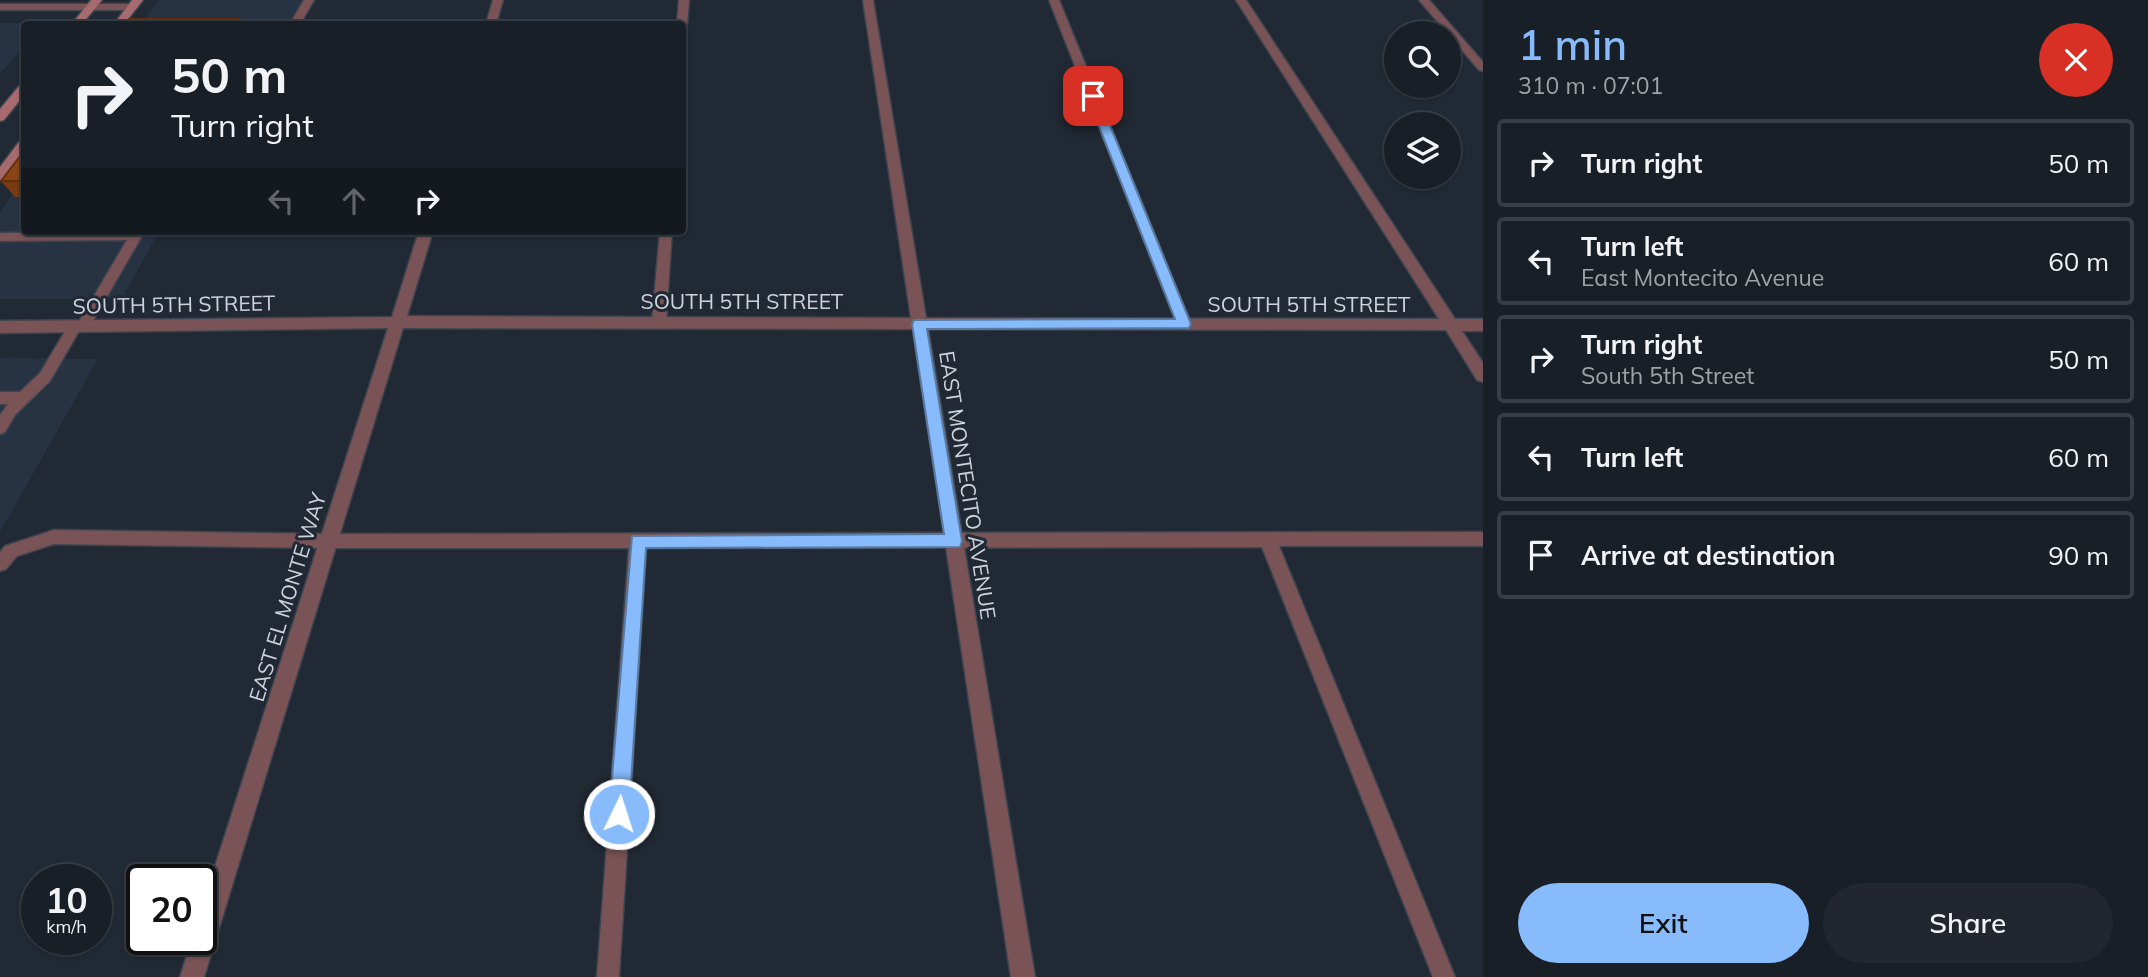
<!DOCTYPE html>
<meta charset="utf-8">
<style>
:root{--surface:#191f27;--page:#22272f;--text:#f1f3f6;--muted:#9fa2a7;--line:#373d44;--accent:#87bbfb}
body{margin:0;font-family:Mulish,sans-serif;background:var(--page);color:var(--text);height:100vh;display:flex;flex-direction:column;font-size:26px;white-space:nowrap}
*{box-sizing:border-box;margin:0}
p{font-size:23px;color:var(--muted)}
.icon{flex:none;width:38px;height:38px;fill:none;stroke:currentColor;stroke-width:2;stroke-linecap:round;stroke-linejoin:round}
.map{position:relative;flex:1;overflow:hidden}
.panel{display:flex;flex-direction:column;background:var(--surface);width:665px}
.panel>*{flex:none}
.banner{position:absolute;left:21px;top:21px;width:665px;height:214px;border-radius:7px;box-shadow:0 2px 5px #0004,0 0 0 2px var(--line);background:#191f27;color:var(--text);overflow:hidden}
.tools{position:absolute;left:1384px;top:21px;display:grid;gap:14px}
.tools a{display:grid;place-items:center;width:77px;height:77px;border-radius:50%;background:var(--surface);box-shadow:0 2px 5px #0004,0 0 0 2px var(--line);font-size:35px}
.speed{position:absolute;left:21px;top:864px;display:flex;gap:14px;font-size:35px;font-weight:700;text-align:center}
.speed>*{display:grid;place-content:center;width:91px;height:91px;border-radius:50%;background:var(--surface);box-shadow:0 2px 5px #0004,0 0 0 2px var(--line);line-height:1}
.speed small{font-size:18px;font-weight:400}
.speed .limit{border:4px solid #111;border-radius:10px;background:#fff;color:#111}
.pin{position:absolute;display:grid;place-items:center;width:60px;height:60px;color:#fff;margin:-30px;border-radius:14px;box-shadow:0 4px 10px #0006}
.me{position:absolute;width:77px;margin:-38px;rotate:4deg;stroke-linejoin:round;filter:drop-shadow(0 0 5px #0008)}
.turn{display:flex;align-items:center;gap:24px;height:147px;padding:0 35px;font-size:32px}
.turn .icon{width:91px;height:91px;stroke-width:2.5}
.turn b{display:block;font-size:49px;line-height:60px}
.lanes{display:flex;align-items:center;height:66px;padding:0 35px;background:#0003;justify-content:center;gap:35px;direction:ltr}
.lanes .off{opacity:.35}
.round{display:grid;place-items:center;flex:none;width:74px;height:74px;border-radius:37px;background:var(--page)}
.headline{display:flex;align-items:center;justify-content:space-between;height:119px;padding:0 35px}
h1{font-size:42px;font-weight:600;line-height:52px;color:var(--accent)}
.primary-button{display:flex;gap:14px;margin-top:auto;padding:14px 35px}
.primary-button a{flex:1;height:80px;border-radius:42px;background:var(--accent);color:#111;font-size:28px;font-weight:600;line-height:80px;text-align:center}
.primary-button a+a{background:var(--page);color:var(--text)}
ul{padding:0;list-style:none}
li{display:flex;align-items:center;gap:21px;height:88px;margin:0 14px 10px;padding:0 21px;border:4px solid var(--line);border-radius:7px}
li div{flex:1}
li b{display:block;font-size:26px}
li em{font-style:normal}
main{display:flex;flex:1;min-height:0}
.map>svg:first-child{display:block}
.built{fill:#273243}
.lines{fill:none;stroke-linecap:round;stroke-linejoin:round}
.service-casing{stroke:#3d444f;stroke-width:3}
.minor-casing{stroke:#3d444f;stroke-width:3}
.secondary-casing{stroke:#3d444f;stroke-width:3}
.service{fill:#795356;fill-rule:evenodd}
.minor{fill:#795356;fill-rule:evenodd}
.secondary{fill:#a66a6f;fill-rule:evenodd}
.wall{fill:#783a11}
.building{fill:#8c4414;stroke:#62300e;stroke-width:2}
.route{fill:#87bbfb;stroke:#587aa3;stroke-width:2}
.labels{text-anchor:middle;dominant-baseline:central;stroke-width:6;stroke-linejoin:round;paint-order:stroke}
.street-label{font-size:21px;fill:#ced3db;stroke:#212934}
</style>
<main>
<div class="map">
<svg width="1483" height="977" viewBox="0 0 1483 977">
<rect width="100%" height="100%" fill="#212934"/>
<path class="built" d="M 159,0 L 305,0 L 291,24 L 140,24 Z
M 0,23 L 45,23 L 24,24 L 24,46 L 0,74 Z
M 24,179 L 24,231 L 159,231 L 122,299 L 0,299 L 0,212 Z
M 0,358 L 98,359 L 0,532 Z"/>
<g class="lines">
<g class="service-casing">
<path id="service" d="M 304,0 L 314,0 L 300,24 L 290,24 Z
M 679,0 L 689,0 L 687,24 L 682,27 L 682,24 L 677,24 Z
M 1049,0 L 1059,0 L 1191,324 L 1189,328 L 1184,329 L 1177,324 Z
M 1419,0 L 1429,0 L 1483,62 L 1483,71 L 1479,70 Z
M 660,231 L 672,231 L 666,322 L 659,327 L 652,322 Z
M 136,232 L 142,236 L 87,331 L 79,331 L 50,381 L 15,415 L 5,432 L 0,434 L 0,415 L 8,404 L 0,404 L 0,392 L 20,392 L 40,373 L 70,323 L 78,323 L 127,240 L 0,241 L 0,233 Z
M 54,530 L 329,534 L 1483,532 L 1483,546 L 1279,546 L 1455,977 L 1433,977 L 1262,547 L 646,548 L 619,977 L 597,977 L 629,548 L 329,548 L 54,544 L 17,556 L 6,569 L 0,571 L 0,552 L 5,546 Z"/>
</g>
<g class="minor-casing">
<path id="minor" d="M 493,0 L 503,0 L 496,24 L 486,24 Z
M 863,0 L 873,0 L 926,318 L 1439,319 L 1236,0 L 1246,0 L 1455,319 L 1483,319 L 1483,331 L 1462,331 L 1483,363 L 1483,382 L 1477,380 L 1446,330 L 928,329 L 1035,977 L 1011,977 L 913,329 L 403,328 L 204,977 L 180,977 L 192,940 L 201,940 L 201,910 L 388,328 L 0,333 L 0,321 L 392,317 L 419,231 L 433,231 L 407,316 L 911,318 Z
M 0,4 L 133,4 L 138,7 L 133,10 L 0,10 Z"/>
</g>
<g class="secondary-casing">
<path id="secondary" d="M 91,0 L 102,0 L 82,24 L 72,24 Z
M 132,0 L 143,0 L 124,24 L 114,24 Z
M 20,85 L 24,85 L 24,95 L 4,120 L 0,121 L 0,109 Z
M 24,141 L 24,153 L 5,179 L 0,180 L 0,167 L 19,142 Z"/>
</g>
<use href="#service" class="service"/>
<use href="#minor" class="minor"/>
<use href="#secondary" class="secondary"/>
</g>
<path class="wall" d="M 24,151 L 24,197 L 15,197 L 1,181 Z"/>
<path class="building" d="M 129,19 L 239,19 L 236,24 L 125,24 Z
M 24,151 L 24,181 L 1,181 Z"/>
<path class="route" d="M 1093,92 L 1098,96 L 1191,324 L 1189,328 L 927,329 L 962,541 L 960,547 L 646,548 L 629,814 L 626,821 L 619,824 L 612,821 L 609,814 L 632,536 L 944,534 L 912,324 L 914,320 L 1175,319 L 1087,96 Z"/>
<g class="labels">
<g class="street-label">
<text x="742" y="301">SOUTH 5TH STREET</text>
<text transform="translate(174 304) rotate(-1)">SOUTH 5TH STREET</text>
<text x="1309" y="304">SOUTH 5TH STREET</text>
<text transform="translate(968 485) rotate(81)">EAST MONTECITO AVENUE</text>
<text transform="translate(287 597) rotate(-73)">EAST EL MONTE WAY</text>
</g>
</g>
</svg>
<div class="tools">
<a><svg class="icon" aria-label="search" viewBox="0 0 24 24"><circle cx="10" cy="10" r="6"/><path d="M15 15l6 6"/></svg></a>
<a><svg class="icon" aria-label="layers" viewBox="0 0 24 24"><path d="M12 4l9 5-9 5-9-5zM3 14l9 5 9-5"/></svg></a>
</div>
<div class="speed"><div>10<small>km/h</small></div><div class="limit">20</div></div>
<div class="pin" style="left:1093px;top:96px;background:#d93025"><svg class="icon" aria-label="arrive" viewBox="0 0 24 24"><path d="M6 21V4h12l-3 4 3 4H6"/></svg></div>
<svg class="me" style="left:619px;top:814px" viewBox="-20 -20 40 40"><circle r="17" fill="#87bbfb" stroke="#fff" stroke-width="3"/><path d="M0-11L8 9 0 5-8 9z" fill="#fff"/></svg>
<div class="banner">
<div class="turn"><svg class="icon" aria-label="right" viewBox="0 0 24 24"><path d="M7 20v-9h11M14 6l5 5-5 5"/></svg><div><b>50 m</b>Turn right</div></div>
<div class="lanes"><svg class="icon off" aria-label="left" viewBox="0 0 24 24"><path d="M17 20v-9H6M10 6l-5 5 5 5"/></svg><svg class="icon off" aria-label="ahead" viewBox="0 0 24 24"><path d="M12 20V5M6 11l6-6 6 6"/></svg><svg class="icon" aria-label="right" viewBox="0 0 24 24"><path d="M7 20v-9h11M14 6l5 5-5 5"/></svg></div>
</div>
</div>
<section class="panel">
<div class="headline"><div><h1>1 min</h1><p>310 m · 07:01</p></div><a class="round" style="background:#d93025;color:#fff"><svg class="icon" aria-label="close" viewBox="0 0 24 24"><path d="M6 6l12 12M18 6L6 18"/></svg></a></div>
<ul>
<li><svg class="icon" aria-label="right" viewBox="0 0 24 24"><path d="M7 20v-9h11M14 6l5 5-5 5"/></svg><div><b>Turn right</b></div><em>50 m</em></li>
<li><svg class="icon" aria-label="left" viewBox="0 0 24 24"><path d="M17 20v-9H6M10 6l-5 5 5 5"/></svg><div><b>Turn left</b><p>East Montecito Avenue</p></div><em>60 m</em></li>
<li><svg class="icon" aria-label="right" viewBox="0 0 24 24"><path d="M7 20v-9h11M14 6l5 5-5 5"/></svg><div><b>Turn right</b><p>South 5th Street</p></div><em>50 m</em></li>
<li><svg class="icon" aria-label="left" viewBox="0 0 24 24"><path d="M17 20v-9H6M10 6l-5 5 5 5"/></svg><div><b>Turn left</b></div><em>60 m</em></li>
<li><svg class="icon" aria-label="arrive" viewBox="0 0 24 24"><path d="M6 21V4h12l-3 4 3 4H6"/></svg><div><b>Arrive at destination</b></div><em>90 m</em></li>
</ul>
<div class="primary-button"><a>Exit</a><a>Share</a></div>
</section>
</main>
